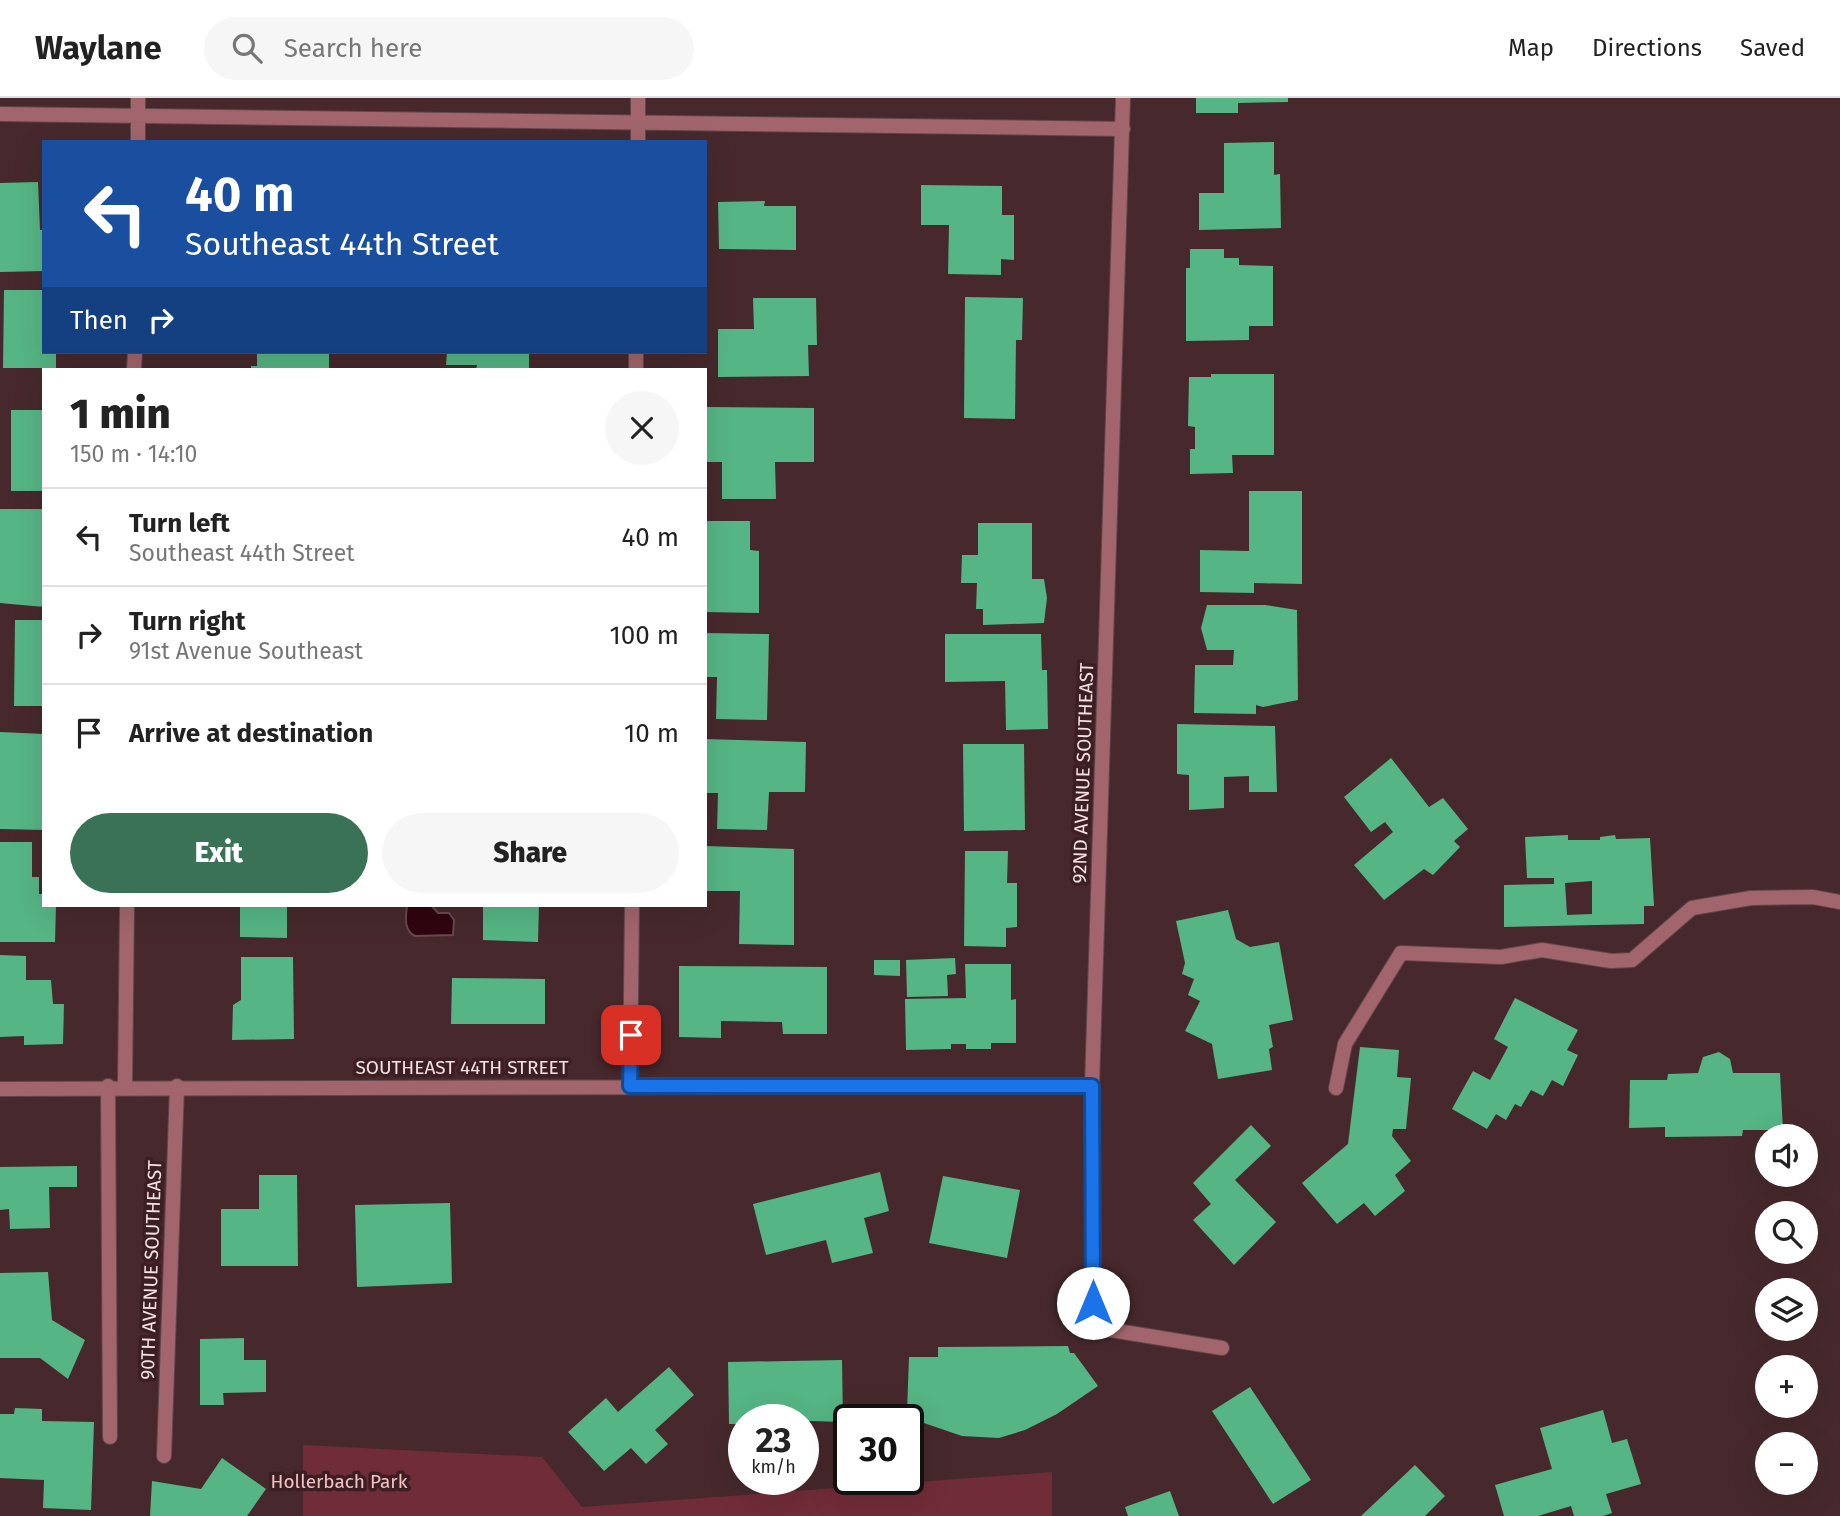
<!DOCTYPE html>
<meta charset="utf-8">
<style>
:root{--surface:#fff;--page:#f6f6f6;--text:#222;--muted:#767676;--line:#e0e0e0;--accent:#397256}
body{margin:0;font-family:"Fira Sans",sans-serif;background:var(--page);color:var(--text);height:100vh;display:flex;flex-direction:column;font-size:26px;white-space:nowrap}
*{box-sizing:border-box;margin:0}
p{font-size:23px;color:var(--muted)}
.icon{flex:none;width:38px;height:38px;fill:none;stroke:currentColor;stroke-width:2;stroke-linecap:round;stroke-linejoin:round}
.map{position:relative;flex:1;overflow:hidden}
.sheet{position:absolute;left:42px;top:270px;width:665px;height:539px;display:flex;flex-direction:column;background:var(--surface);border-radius:0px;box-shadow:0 7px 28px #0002}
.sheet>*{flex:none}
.top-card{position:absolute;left:42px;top:42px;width:665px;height:214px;border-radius:0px;box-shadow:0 7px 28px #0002;background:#1a4fa0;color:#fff;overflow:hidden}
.buttons{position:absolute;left:1755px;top:1026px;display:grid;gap:14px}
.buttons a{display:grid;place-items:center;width:63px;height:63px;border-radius:50%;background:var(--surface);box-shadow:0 7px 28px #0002;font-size:35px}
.speed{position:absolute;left:728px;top:1306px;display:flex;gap:14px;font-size:35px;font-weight:700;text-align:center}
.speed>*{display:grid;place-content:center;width:91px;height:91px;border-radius:50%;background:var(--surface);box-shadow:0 7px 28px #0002;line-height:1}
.speed small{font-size:18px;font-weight:400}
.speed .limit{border:4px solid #111;border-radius:10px;background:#fff;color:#111}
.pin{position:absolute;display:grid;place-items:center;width:60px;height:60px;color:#fff;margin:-30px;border-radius:14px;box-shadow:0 4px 10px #0006}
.me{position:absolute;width:77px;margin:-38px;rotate:0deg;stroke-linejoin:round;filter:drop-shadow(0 0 5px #0008)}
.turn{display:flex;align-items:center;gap:24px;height:147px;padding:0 28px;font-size:32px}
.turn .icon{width:91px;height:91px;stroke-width:2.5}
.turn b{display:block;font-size:49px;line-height:60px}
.then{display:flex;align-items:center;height:66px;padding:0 28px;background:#0003;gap:14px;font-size:26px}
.round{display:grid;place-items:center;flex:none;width:74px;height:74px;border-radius:37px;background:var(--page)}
.summary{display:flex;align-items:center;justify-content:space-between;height:119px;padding:0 28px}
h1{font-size:42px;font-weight:800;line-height:52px}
.cta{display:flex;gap:14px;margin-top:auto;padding:14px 28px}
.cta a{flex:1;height:80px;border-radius:42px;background:var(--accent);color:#fff;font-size:28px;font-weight:800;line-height:80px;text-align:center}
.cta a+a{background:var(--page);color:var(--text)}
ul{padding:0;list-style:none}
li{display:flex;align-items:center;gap:21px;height:98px;padding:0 28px;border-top:2px solid var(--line)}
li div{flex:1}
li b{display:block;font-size:26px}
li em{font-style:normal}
header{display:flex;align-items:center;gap:42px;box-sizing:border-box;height:98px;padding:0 35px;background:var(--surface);border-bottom:2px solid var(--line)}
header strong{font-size:33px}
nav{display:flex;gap:38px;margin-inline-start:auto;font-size:24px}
.search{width:490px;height:63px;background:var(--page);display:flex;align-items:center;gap:18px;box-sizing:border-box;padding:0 24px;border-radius:38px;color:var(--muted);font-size:26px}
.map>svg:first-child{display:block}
.green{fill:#712c39}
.water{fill:#30050f;stroke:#6b474e;stroke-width:2}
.building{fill:#56b584;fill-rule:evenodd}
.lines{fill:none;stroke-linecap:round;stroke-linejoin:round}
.lane-casing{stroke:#63464a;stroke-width:16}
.street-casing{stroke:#63464a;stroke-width:16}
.lane{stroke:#a2656d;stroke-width:14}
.street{stroke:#a2656d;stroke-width:14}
.route-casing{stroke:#114b97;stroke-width:18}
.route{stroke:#1a73e8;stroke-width:12}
.labels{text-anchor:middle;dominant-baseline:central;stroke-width:7;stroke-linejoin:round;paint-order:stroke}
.street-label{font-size:19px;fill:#f5e0e2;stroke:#3c1f23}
.park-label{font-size:19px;fill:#f3c1c6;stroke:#3c1f23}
</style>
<header>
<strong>Waylane</strong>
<div class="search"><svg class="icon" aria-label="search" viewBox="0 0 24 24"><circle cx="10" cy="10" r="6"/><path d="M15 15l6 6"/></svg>Search here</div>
<nav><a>Map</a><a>Directions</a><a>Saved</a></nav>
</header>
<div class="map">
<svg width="1840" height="1418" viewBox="0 0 1840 1418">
<rect width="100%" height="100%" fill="#47292d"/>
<path class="green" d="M 303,1347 L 542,1359 L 582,1409 L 1052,1374 L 1052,1418 L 303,1418 Z"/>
<path class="water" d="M 407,807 L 431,807 L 438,815 L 449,815 L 454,822 L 453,837 L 415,838 C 403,832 406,818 407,807 Z"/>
<path class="building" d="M 1196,0 L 1288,0 L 1288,4 L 1238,5 L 1238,15 L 1196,15 Z
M 1274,44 L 1274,77 L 1280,76 L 1281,130 L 1199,132 L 1199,95 L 1224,95 L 1224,45 Z
M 38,84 L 40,132 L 44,132 L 44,173 L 0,174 L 0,85 Z
M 921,87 L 1002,88 L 1002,117 L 1014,117 L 1014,162 L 1001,161 L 1001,177 L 948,176 L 949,127 L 921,127 Z
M 765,103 L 764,108 L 796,108 L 796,152 L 719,151 L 718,104 Z
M 1190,151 L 1224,151 L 1224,160 L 1239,160 L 1239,167 L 1273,168 L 1273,228 L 1249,228 L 1249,242 L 1186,243 L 1186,170 L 1190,170 Z
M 4,192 L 44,192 L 44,254 L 56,254 L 56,270 L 3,270 Z
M 965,199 L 1023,200 L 1022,242 L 1016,242 L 1015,321 L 964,320 Z
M 753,200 L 816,200 L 817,247 L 808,247 L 809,278 L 718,279 L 718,231 L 754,231 Z
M 257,254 L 329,254 L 329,271 L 251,271 L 251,268 L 257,268 Z
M 447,254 L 529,254 L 529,271 L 476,271 L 477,267 L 446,267 Z
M 1211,276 L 1274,276 L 1274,357 L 1232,357 L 1233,375 L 1190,376 L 1190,351 L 1195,351 L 1195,329 L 1188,328 L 1189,279 L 1211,279 Z
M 705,309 L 814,310 L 814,364 L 775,364 L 776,401 L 722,401 L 722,364 L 705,364 Z
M 11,312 L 44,312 L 44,393 L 11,393 Z
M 1249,393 L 1302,393 L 1302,486 L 1254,485 L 1254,495 L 1200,494 L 1200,452 L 1249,453 Z
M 0,411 L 44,411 L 44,509 L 0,505 Z
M 707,423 L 750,423 L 750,452 L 759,453 L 759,515 L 705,514 Z
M 978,425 L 1032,425 L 1032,481 L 1044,481 L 1047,500 L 1044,525 L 983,527 L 983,511 L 976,511 L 977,485 L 961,485 L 962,457 L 978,457 Z
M 1207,507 L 1265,507 L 1297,512 L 1298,602 L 1263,609 L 1256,607 L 1256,616 L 1194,615 L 1195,567 L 1233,567 L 1234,552 L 1207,552 L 1201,530 Z
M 15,522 L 44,522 L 44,608 L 14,608 Z
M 705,535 L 769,536 L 767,622 L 716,621 L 717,579 L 705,579 Z
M 945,536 L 1041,536 L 1042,572 L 1047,572 L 1048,631 L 1006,632 L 1005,583 L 945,584 Z
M 1177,626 L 1275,628 L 1277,694 L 1249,694 L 1249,678 L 1224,679 L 1224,710 L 1189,712 L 1189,677 L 1177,676 Z
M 0,634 L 44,636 L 44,732 L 0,731 Z
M 705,641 L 806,644 L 805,694 L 769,694 L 767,732 L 717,731 L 718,695 L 705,695 Z
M 963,646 L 1024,646 L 1025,732 L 964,733 Z
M 1391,660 L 1429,709 L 1443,700 L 1468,731 L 1454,743 L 1460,749 L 1433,777 L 1424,771 L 1384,802 L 1354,767 L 1393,734 L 1385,724 L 1371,734 L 1344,699 Z
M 1568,737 L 1568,742 L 1600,742 L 1600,739 L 1615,737 L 1616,741 L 1650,740 L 1654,808 L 1644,808 L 1644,826 L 1504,829 L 1504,787 L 1554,786 L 1554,780 L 1527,780 L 1525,739 ZM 1592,783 L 1592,816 L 1567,817 L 1565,785 Z
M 0,744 L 32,744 L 32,779 L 39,779 L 39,796 L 44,796 L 44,807 L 56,807 L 55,844 L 0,844 Z
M 705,748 L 794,751 L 794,847 L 739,846 L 740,793 L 705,793 Z
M 965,753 L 1008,753 L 1007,785 L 1017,785 L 1017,829 L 1006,830 L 1006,849 L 964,848 Z
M 240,807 L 287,807 L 287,840 L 240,839 Z
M 483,807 L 539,807 L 538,844 L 483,842 Z
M 1228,812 L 1236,841 L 1250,849 L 1279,844 L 1293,922 L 1269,927 L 1273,949 L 1269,951 L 1272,972 L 1218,981 L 1212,946 L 1185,933 L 1200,903 L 1188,897 L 1194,881 L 1182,876 L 1185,865 L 1176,823 Z
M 0,857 L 26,858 L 26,882 L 51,882 L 53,906 L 64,906 L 63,946 L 24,947 L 24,938 L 0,939 Z
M 241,859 L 293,859 L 294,941 L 232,942 L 233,907 L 241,902 Z
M 955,860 L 956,876 L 947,877 L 948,898 L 907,899 L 906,862 Z
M 874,862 L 900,862 L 900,878 L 874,877 Z
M 965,866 L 1011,866 L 1011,902 L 1016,901 L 1016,945 L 991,945 L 991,951 L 966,951 L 966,946 L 951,946 L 951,951 L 906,952 L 905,901 L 966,900 Z
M 679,868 L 827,869 L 827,936 L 783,936 L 782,924 L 721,923 L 721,940 L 679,939 Z
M 452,880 L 545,881 L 545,926 L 451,926 Z
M 1515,900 L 1578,932 L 1567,952 L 1578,957 L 1563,988 L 1552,982 L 1543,998 L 1531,992 L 1521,1009 L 1515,1006 L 1506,1022 L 1496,1016 L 1487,1031 L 1452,1011 L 1473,973 L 1490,982 L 1508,949 L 1494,941 Z
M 1360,949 L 1399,952 L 1397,979 L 1411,980 L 1406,1031 L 1393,1031 L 1392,1038 L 1411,1063 L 1395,1077 L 1405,1093 L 1375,1118 L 1364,1105 L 1337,1126 L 1302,1085 L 1348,1046 Z
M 1719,954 L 1730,961 L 1733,975 L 1780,975 L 1783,1032 L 1743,1032 L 1742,1038 L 1665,1039 L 1665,1029 L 1629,1030 L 1630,982 L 1667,982 L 1668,976 L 1698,975 L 1703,959 Z
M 1251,1027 L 1271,1048 L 1235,1082 L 1276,1124 L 1234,1167 L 1193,1122 L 1211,1106 L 1193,1085 Z
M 77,1068 L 77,1089 L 49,1089 L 50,1130 L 10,1131 L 9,1111 L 0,1112 L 0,1069 Z
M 880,1074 L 889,1113 L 864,1120 L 873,1155 L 832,1165 L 826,1142 L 766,1157 L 753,1106 Z
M 259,1077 L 297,1077 L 298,1168 L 221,1168 L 221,1111 L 259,1111 Z
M 943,1078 L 1020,1092 L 1007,1160 L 929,1145 Z
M 450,1105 L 452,1185 L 357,1189 L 355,1107 Z
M 48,1174 L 52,1222 L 85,1242 L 68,1281 L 40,1260 L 0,1260 L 0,1175 Z
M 244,1240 L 244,1262 L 266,1262 L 266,1294 L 223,1295 L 224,1307 L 200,1307 L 200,1241 Z
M 1068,1248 L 1070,1255 L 1074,1255 L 1098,1288 L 1057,1316 L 1025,1332 L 999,1340 L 962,1338 L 918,1323 L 907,1314 L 909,1259 L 938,1259 L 938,1249 Z
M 842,1262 L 843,1324 L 744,1321 L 744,1326 L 729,1326 L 728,1264 Z
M 669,1269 L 694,1297 L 655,1332 L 668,1346 L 646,1366 L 631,1350 L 604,1373 L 568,1334 L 606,1300 L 618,1314 Z
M 1250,1289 L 1311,1382 L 1273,1406 L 1212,1313 Z
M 15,1310 L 42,1311 L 42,1323 L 94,1324 L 91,1412 L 43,1410 L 44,1382 L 0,1380 L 0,1316 L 14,1316 Z
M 1603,1312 L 1612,1345 L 1627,1341 L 1641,1386 L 1606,1396 L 1612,1415 L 1603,1418 L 1574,1418 L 1571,1408 L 1538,1418 L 1504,1418 L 1495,1387 L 1552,1371 L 1540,1330 Z
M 222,1360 L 266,1391 L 247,1418 L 150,1418 L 152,1383 L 201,1391 Z
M 1415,1367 L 1445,1398 L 1425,1418 L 1361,1418 Z
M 1170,1393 L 1179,1418 L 1128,1418 L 1125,1409 Z"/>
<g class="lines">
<g class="lane-casing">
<path id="lane" d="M 108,988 L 110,1339
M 1336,990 L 1345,946 L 1401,855 L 1501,859 L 1542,852 L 1611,863 L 1632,862 L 1692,810 L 1751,800 L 1813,799 L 1840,804
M 164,1358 L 177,988"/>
</g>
<g class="street-casing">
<path id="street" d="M 1123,0 L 1092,988 L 1093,1205 L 1105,1231 L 1222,1250
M 0,16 L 1123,31
M 138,44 L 138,0
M 638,44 L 638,0
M 134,271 L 135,254
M 636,271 L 636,254
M 125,988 L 127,807
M 630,988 L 632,807
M 0,991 L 1092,988"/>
</g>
<use href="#lane" class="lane"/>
<use href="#street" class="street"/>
</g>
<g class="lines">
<g class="route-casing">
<path id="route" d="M 631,937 L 630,988 L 1092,988 L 1093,1205"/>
</g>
<use href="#route" class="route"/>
</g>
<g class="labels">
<g class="street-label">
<text transform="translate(1083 675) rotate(-88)">92ND AVENUE SOUTHEAST</text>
<text x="462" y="969">SOUTHEAST 44TH STREET</text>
<text transform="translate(151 1172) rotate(-88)">90TH AVENUE SOUTHEAST</text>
</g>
<g class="park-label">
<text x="339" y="1383">Hollerbach Park</text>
</g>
</g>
</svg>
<div class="buttons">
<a><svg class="icon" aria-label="sound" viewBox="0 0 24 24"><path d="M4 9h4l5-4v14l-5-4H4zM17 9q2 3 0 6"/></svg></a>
<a><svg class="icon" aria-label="search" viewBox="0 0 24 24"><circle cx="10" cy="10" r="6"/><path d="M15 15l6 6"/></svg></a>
<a><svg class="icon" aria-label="layers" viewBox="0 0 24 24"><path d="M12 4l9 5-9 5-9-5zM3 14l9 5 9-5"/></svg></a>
<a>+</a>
<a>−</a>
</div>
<div class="speed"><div>23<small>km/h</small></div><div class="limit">30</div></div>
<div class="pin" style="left:631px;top:937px;background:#d93025"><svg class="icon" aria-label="arrive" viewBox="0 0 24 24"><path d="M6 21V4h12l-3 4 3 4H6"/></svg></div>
<svg class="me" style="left:1093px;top:1205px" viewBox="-20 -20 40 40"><circle r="19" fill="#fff"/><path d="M0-13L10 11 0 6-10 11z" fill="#1a73e8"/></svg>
<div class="top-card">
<div class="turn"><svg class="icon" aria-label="left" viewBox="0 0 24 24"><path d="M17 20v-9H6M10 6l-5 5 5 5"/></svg><div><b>40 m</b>Southeast 44th Street</div></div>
<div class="then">Then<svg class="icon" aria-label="right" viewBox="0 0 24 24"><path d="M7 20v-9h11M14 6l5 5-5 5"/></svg></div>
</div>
<section class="sheet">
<div class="summary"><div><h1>1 min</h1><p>150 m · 14:10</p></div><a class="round"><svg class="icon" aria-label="close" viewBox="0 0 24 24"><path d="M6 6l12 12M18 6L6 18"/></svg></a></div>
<ul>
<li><svg class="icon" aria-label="left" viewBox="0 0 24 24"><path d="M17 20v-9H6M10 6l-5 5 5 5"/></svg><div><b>Turn left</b><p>Southeast 44th Street</p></div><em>40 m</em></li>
<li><svg class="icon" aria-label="right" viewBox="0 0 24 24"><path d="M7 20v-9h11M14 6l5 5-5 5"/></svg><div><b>Turn right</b><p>91st Avenue Southeast</p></div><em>100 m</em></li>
<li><svg class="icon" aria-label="arrive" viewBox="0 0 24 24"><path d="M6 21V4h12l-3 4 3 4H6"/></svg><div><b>Arrive at destination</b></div><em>10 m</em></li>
</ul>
<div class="cta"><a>Exit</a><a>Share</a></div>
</section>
</div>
